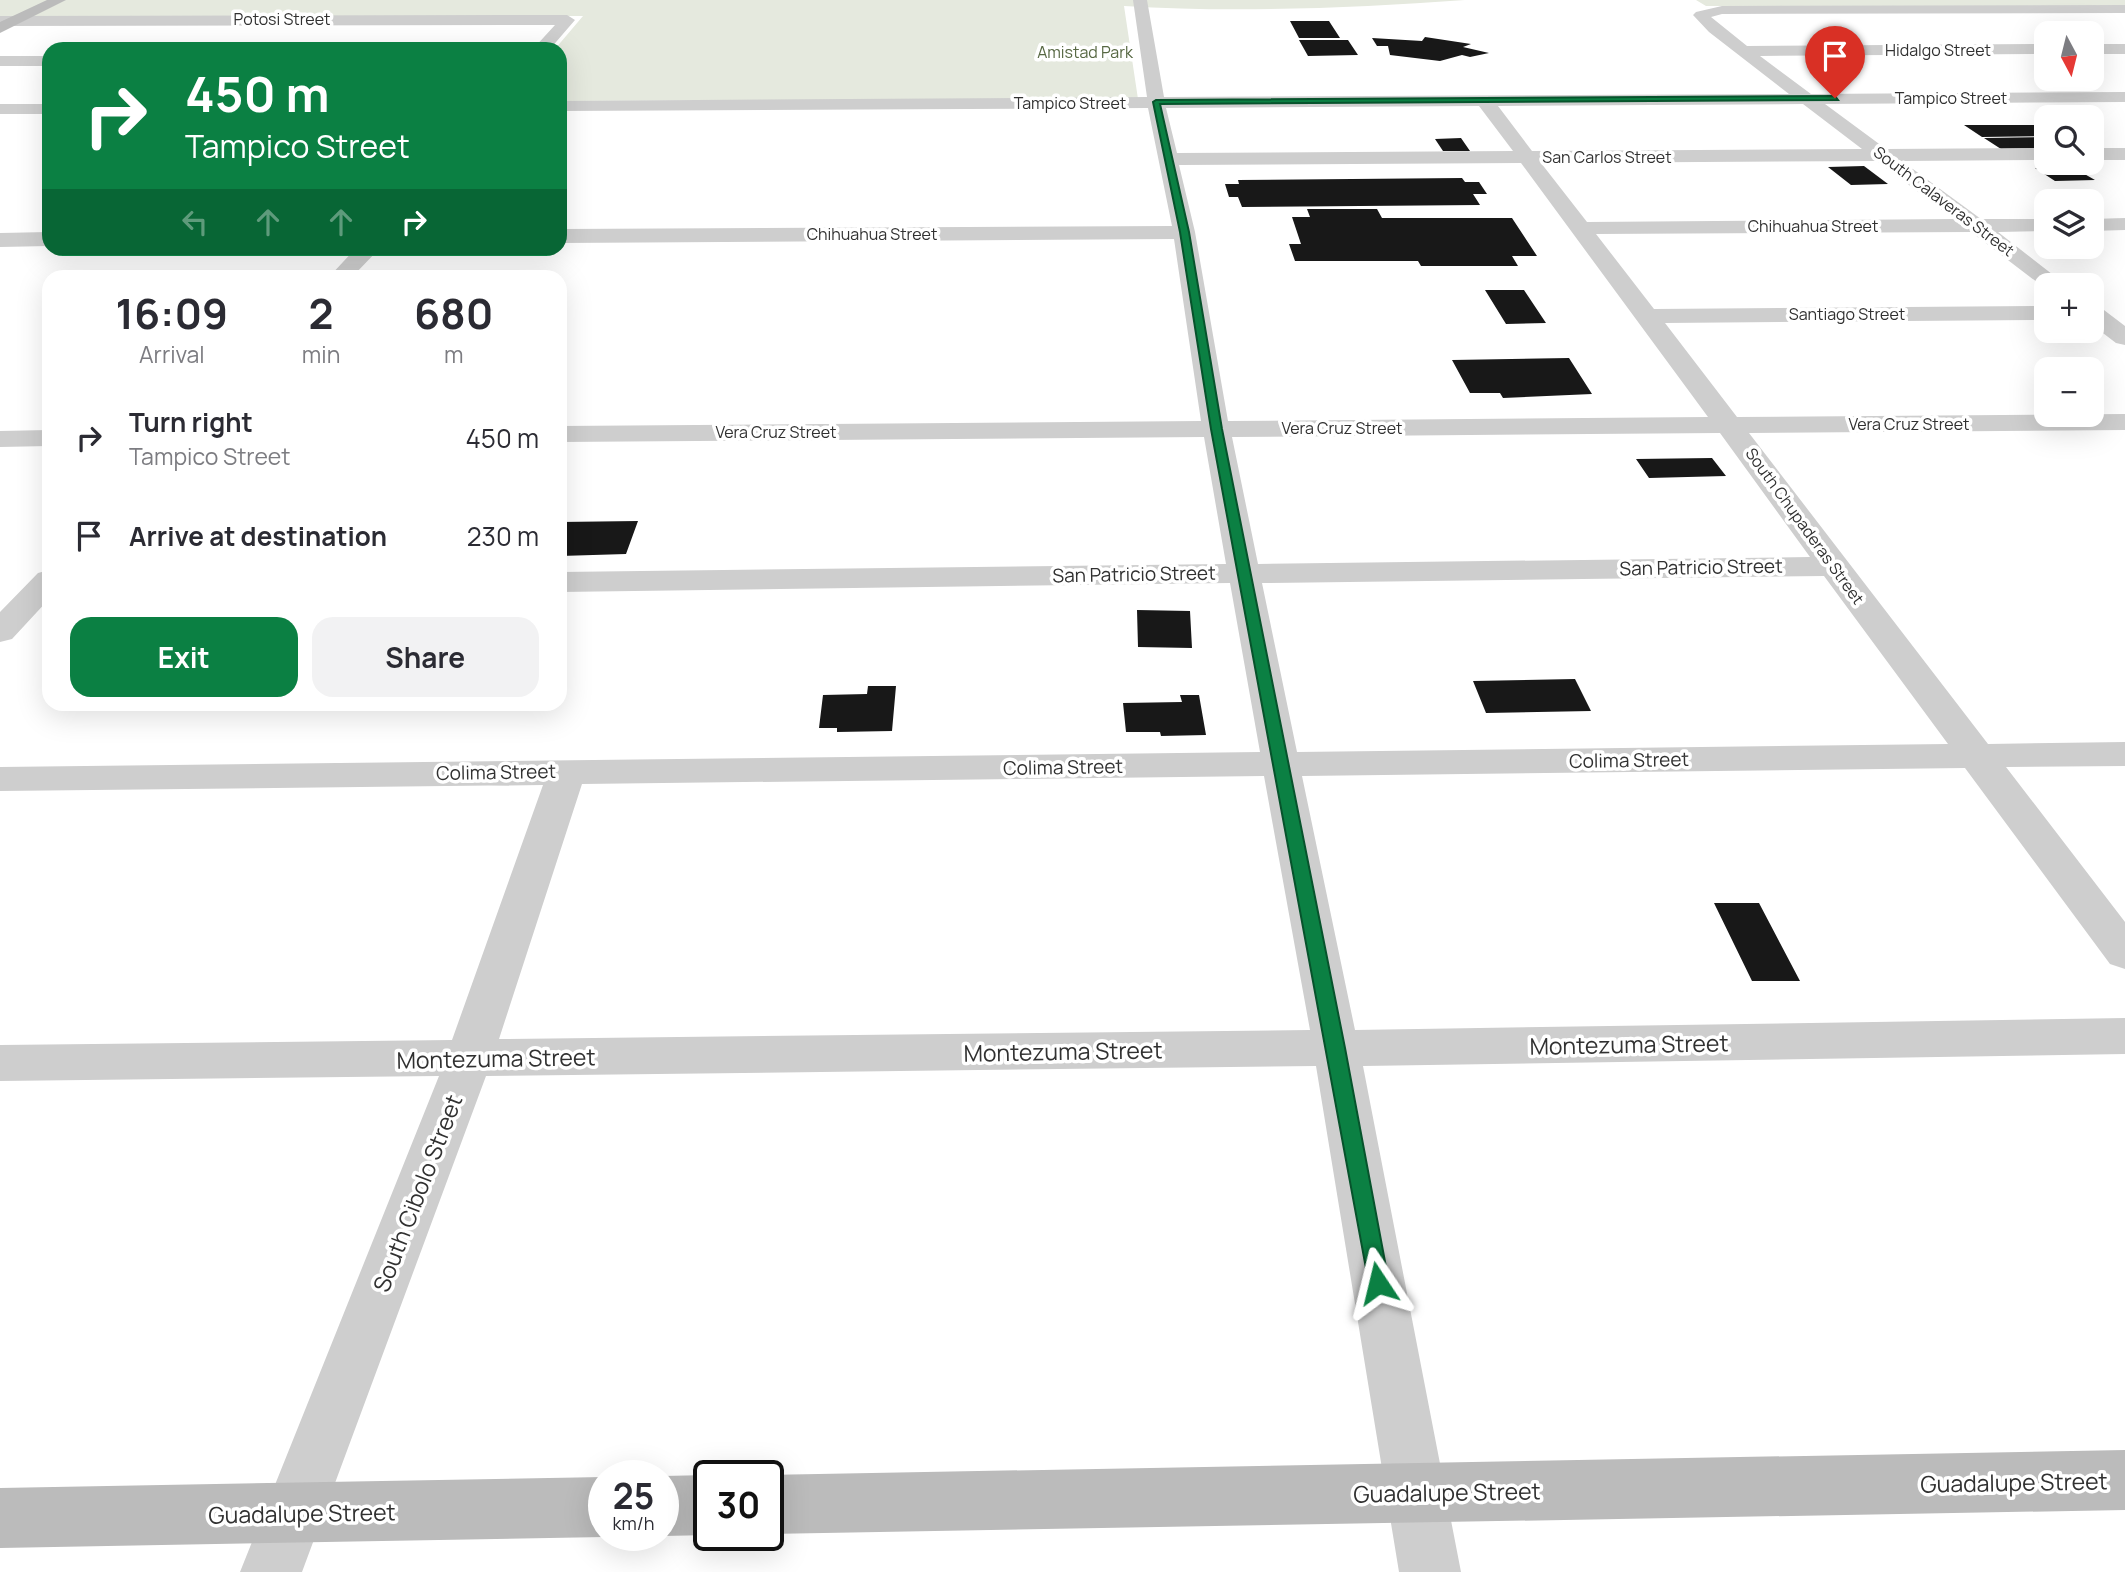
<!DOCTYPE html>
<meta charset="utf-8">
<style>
:root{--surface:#fff;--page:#f2f2f3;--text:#2b2b33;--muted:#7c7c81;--accent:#0b8043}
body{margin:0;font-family:Manrope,sans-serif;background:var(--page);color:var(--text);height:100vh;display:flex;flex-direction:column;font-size:26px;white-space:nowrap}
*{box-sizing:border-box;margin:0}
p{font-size:23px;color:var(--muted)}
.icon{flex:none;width:38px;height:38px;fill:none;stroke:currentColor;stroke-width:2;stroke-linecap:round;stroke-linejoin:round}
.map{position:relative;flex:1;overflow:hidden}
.drawer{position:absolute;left:42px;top:270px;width:525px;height:441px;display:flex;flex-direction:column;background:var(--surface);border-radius:21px;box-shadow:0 7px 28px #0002}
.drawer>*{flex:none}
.banner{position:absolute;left:42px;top:42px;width:525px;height:214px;border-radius:21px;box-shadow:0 7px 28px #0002;background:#0b8043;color:#fff;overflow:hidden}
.needle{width:46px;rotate:173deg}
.controls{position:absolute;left:2034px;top:21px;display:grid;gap:14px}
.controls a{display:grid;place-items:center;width:70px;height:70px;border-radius:14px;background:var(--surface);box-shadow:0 7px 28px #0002;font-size:35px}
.speed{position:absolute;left:588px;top:1460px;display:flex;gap:14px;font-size:35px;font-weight:700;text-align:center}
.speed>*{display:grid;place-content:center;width:91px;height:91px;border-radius:50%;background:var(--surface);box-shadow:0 7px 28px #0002;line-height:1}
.speed small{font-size:18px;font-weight:400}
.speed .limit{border:4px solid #111;border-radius:10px;background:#fff;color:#111}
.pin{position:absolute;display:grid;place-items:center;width:60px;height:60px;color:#fff;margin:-72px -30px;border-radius:50% 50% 50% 0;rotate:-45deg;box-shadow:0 0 7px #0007}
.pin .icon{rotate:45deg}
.me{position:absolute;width:77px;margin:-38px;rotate:350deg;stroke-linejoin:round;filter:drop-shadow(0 0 5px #0008)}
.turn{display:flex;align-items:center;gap:24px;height:147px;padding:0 28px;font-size:32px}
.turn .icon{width:91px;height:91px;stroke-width:2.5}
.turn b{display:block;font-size:49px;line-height:60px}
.lanes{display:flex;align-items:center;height:66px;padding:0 28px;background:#0003;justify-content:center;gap:35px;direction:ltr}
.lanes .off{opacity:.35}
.eta{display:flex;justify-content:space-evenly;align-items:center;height:119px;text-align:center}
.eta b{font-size:42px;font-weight:700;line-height:49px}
.action{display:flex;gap:14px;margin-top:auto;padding:14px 28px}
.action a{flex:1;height:80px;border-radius:21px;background:var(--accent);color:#fff;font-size:28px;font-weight:700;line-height:80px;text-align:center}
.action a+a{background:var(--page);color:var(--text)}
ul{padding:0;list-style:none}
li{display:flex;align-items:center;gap:21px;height:98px;padding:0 28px}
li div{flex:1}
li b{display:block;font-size:26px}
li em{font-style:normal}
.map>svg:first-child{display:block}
.green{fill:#e5e9de}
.building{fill:#181818}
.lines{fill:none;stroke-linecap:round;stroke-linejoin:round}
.street{fill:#cecece;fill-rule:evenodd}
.secondary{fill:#bbb;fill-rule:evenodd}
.route{fill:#0b8043;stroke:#07532c;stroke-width:2}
.labels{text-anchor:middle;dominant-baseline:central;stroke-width:7;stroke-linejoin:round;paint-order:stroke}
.far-street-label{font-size:16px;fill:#313131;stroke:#fff}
.far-park-label{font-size:16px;fill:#576843;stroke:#fff}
.street-label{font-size:19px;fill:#313131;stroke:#fff}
.near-street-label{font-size:23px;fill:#313131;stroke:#fff}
</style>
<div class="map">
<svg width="2125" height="1572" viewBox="0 0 2125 1572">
<rect width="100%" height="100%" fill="#fff"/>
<path class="green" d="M 0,0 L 1465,0 C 1352,8 1237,13 1124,6 L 1138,99 L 560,101 L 560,49 L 555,49 L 583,16 L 0,18 Z
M 1696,0 L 2125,0 L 2125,6 L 1706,6 Z"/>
<path class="building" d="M 1290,21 L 1329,21 L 1340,38 L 1299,38 Z
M 1425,37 L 1471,44 L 1463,47 L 1489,53 L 1470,57 L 1462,55 L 1440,61 L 1390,55 L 1388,46 L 1377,46 L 1372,38 L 1422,41 Z
M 1299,40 L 1348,40 L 1358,55 L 1308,56 Z
M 1964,125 L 2036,125 L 2046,130 L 2046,136 L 1982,137 Z
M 2046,137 L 2046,148 L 2001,149 L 1984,138 Z
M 1461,138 L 1470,151 L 1443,151 L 1435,139 Z
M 1864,166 L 1888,184 L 1851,185 L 1828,167 Z
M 2035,168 L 2074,168 L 2095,180 L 2055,181 Z
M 1462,178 L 1465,182 L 1479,182 L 1487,194 L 1473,194 L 1480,205 L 1242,207 L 1238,197 L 1229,197 L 1225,184 L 1239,184 L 1238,180 Z
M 1307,209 L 1377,209 L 1382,218 L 1512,218 L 1537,256 L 1512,256 L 1518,266 L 1421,266 L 1418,261 L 1295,261 L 1289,244 L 1301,244 L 1292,217 L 1310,217 Z
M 1485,290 L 1524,290 L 1546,323 L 1506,324 Z
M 1569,358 L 1592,394 L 1503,398 L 1500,393 L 1470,393 L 1452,360 Z
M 1712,458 L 1726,476 L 1649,478 L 1636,459 Z
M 638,521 L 626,554 L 560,556 L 560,522 Z
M 1137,610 L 1190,611 L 1192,648 L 1138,647 Z
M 1575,679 L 1591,711 L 1486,713 L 1473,681 Z
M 868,686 L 896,686 L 892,731 L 837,732 L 837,728 L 819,728 L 823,695 L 867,694 Z
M 1180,695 L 1199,695 L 1206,735 L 1161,736 L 1160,732 L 1126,732 L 1123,703 L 1182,702 Z
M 1714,903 L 1759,903 L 1800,981 L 1752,981 Z"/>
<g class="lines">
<path class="street" d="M 1133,0 L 1147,0 L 1164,97 L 1789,94 L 1709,32 L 1693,15 L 1696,12 L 1722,6 L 2125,5 L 2125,13 L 1722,14 L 1711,17 L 1747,46 L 2046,44 L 2046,54 L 1760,56 L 1811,94 L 2125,92 L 2125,102 L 1825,104 L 1886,149 L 2046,148 L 2046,160 L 1902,161 L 1981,219 L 2046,219 L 2046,231 L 1998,232 L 2066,285 L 2046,285 L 2046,289 L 1971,232 L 1596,234 L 1654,309 L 2046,306 L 2046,320 L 1665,323 L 1737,417 L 2125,414 L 2125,430 L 1749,433 L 1988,744 L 2125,742 L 2125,766 L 2006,767 L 2125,922 L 2125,969 L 2110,964 L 1965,768 L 1302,776 L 1355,1030 L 2125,1018 L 2125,1054 L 1363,1066 L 1461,1572 L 1399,1572 L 1316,1066 L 486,1076 L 302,1572 L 240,1572 L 439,1076 L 0,1081 L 0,1045 L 452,1040 L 543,785 L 0,791 L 0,767 L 1260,752 L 1230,583 L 560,592 L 560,572 L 1226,564 L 1204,437 L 560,442 L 560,426 L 1201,421 L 1174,239 L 560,243 L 560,229 L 1172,226 L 1148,108 L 560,111 L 560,101 L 1147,97 ZM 1803,104 L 1862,149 L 1532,151 L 1498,106 ZM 1479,106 L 1513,151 L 1177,153 L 1166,108 ZM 1877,161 L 1954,219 L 1587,222 L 1541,163 ZM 1521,163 L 1708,417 L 1228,421 L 1195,232 L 1179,165 ZM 1720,433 L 1810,557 L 1258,564 L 1232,437 ZM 1824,576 L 1948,744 L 1297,752 L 1262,583 ZM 1264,776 L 1310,1030 L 499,1039 L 582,784 Z
M 567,15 L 575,20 L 550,49 L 533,49 L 555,25 L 0,26 L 0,16 Z
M 2091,44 L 2125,44 L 2125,54 L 2091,54 Z
M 0,56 L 49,56 L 49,66 L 0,66 Z
M 0,104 L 49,104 L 49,114 L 0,114 Z
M 2091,148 L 2125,148 L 2125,160 L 2091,160 Z
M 2125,218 L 2125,230 L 2091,231 L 2091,219 Z
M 49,232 L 49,246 L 0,247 L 0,233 Z
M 356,248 L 380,248 L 353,276 L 330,276 Z
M 2091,305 L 2100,307 L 2125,326 L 2125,345 L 2116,343 L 2091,324 Z
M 49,430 L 49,446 L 0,447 L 0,431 Z
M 49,570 L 49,599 L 12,639 L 0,642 L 0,612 L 38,573 Z"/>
<path class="secondary" d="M 47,0 L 66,0 L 0,33 L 0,22 Z
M 2125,1450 L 2125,1510 L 768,1534 L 768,1475 L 765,1475 Z
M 709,1475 L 710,1535 L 663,1536 L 659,1535 L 663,1535 L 663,1476 Z
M 604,1477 L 604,1535 L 610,1535 L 604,1537 L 0,1548 L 0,1488 Z"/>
</g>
<path class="route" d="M 1835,96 L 1838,100 L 1160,104 L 1189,232 L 1222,429 L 1345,1048 L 1389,1283 L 1386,1290 L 1378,1293 L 1370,1290 L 1211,429 L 1180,232 L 1153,102 L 1156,100 Z"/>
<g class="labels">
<g class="far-street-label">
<text x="282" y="19">Potosi Street</text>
<text x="1938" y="50">Hidalgo Street</text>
<text x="1951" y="98">Tampico Street</text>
<text x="1070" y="103">Tampico Street</text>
<text x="1607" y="157">San Carlos Street</text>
<text transform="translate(1944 201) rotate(37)">South Calaveras Street</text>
<text x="1813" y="226">Chihuahua Street</text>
<text x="872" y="234">Chihuahua Street</text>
<text x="1847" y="314">Santiago Street</text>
<text x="1909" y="424">Vera Cruz Street</text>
<text x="1342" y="428">Vera Cruz Street</text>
<text x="776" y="432">Vera Cruz Street</text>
<text transform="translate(1805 526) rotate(54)">South Chupaderas Street</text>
</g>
<g class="far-park-label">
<text x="1085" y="52">Amistad Park</text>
</g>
<g class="street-label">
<text transform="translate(1701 567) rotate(-1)">San Patricio Street</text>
<text transform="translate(1134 574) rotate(-1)">San Patricio Street</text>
<text transform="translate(1629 760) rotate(-1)">Colima Street</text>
<text transform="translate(1063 767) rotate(-1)">Colima Street</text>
<text transform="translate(496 772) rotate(-1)">Colima Street</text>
</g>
<g class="near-street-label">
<text transform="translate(1629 1044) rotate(-1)">Montezuma Street</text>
<text transform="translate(1063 1051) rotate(-1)">Montezuma Street</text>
<text transform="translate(496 1058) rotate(-1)">Montezuma Street</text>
<text transform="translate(417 1193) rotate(-69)">South Cibolo Street</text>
<text transform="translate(2014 1482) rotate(-1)">Guadalupe Street</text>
<text transform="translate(1447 1492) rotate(-1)">Guadalupe Street</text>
<text transform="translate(302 1513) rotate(-1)">Guadalupe Street</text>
</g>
</g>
</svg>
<div class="controls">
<a><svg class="needle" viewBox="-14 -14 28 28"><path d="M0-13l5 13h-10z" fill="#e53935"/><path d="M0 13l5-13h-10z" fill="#7c7c81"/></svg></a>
<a><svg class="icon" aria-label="search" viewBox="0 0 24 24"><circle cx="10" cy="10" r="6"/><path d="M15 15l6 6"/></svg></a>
<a><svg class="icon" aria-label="layers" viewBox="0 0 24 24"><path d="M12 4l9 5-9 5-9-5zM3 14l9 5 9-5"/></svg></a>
<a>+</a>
<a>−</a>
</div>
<div class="speed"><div>25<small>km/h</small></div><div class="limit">30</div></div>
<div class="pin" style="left:1835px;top:98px;background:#d93025"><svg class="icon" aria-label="arrive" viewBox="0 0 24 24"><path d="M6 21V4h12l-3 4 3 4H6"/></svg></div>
<svg class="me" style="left:1378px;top:1283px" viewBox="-20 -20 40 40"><path d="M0-17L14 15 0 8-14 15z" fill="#0b8043" stroke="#fff" stroke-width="4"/></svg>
<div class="banner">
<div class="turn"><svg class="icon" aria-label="right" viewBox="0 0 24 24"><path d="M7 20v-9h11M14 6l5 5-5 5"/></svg><div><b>450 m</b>Tampico Street</div></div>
<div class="lanes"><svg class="icon off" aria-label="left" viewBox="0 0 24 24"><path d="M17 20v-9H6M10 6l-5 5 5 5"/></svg><svg class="icon off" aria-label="ahead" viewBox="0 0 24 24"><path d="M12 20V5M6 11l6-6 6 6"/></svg><svg class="icon off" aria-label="ahead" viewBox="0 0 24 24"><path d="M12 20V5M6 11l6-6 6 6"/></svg><svg class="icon" aria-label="right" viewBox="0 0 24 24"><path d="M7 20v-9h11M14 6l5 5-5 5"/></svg></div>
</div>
<section class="drawer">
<div class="eta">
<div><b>16:09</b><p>Arrival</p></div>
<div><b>2</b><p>min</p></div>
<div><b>680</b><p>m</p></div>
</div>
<ul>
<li><svg class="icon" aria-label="right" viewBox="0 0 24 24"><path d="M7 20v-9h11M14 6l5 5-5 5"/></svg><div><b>Turn right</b><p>Tampico Street</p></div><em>450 m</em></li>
<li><svg class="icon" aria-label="arrive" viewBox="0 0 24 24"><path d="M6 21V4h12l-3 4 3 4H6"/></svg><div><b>Arrive at destination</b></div><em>230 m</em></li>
</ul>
<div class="action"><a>Exit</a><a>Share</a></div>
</section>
</div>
